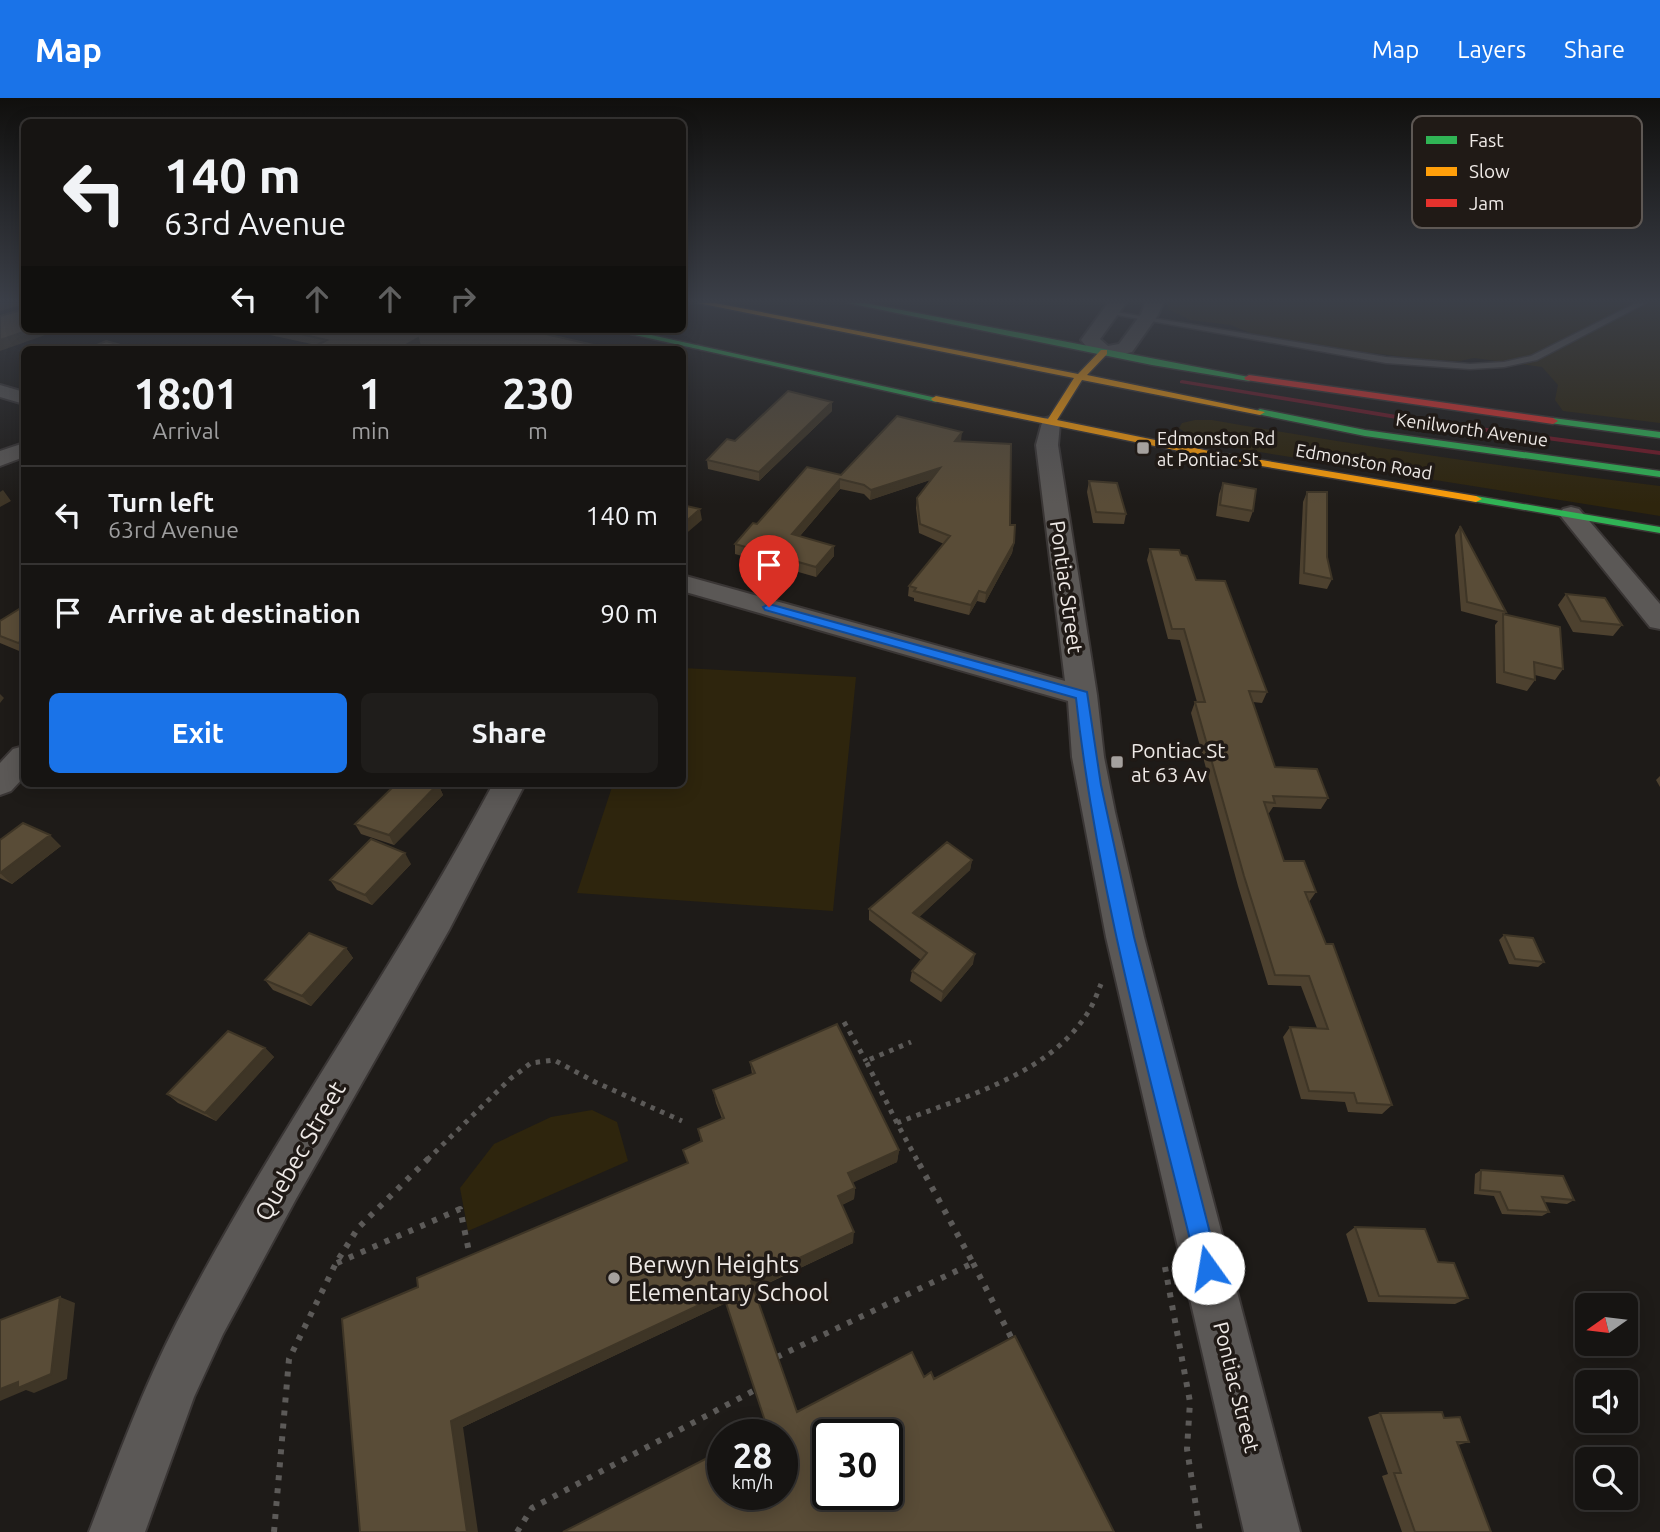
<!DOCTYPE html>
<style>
:root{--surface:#161412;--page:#1f1d1b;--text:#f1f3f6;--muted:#9e9e9f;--line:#353332;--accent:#1a73e8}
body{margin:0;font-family:Ubuntu,sans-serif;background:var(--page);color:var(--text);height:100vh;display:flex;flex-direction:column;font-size:26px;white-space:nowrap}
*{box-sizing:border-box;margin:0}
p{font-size:23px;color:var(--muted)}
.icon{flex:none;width:38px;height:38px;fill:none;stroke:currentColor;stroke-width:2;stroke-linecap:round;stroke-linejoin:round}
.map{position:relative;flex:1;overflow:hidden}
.details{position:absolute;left:21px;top:248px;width:665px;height:441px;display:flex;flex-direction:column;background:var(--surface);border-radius:10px;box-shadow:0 4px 18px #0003,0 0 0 2px var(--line)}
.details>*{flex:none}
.top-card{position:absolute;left:21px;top:21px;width:665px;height:214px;border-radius:10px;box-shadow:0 4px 18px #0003,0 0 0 2px var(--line);background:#161412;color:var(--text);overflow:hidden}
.needle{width:46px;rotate:256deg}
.tools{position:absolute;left:1575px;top:1195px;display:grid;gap:14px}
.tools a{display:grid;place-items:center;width:63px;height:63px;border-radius:10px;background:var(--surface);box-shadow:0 4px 18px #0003,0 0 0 2px var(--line);font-size:35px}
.speed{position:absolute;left:707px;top:1321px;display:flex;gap:14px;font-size:35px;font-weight:700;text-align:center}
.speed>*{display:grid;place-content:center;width:91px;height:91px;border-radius:50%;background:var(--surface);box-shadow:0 4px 18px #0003,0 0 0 2px var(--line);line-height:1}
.speed small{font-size:18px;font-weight:400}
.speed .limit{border:4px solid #111;border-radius:10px;background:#fff;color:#111}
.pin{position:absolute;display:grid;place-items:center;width:60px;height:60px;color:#fff;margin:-72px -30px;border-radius:50% 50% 50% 0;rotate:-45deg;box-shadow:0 0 7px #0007}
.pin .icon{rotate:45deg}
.me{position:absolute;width:77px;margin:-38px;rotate:347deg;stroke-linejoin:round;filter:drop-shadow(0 0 5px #0008)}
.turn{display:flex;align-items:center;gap:24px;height:147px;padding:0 28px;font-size:32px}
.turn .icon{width:91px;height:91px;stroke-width:2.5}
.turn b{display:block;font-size:49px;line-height:60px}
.lanes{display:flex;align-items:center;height:66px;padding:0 28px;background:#0003;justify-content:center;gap:35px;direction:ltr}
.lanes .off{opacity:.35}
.eta{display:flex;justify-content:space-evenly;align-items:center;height:119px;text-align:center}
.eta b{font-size:42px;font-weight:700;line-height:49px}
.action{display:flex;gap:14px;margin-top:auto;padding:14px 28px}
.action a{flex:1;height:80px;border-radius:10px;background:var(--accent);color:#fff;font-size:28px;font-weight:700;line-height:80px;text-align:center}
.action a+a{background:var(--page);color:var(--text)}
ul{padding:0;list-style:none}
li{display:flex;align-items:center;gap:21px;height:98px;padding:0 28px;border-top:2px solid var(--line)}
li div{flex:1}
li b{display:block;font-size:26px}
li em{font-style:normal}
header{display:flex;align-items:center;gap:42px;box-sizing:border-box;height:98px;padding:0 35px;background:var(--accent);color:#fff}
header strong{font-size:33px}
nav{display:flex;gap:38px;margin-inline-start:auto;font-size:24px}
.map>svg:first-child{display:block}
.green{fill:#2e250d}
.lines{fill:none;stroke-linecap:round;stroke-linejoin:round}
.stream{fill:#711927;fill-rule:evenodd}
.lane-casing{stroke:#3a3635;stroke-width:3}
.street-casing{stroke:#3a3635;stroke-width:4}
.fast-casing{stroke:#3a3635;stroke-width:3}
.slow-casing{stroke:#3a3635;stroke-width:3}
.jam-casing{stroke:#3a3635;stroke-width:3}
.path-far1{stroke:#5c5a58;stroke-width:5;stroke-dasharray:4.5 6;stroke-linecap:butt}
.path{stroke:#5c5a58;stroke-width:6;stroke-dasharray:5 8;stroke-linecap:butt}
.lane{fill:#5b5856;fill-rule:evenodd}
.street{fill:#5b5856;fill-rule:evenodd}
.fast{fill:#30b455;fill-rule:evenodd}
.slow{fill:#ff9f0a;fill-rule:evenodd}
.jam{fill:#e5322d;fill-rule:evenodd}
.wall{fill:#4d412f}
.shaded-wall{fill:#3e3526}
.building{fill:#594c37;stroke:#3e3526;stroke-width:2;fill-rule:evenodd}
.route{fill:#1a73e8;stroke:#114b97;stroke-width:2}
.poi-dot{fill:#a5a19e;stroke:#201a16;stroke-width:2.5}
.labels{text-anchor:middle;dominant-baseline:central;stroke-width:7;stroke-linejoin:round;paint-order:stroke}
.far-street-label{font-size:18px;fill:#eee9e6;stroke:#201a16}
.far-poi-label{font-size:18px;fill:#eee9e6;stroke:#201a16;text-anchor:start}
.street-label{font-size:21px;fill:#eee9e6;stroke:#201a16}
.poi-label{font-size:21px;fill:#eee9e6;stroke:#201a16;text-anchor:start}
.near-street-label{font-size:24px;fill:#eee9e6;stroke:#201a16}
.near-poi-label{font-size:24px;fill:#eee9e6;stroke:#201a16;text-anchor:start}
.key{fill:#201a16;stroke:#5e5854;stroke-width:2}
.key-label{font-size:19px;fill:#eee9e6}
</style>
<header>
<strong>Map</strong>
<nav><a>Map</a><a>Layers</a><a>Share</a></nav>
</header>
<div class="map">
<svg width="1660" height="1434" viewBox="0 0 1660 1434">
<rect width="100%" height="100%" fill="#1e1b18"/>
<path class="green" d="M 1168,205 L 1660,205 L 1660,325 L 1563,313 L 1555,302 L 1558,287 L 1542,269 L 1474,260 L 1460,263 L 1428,262 L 1316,248 L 1257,238 L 1231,227 L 1190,222 L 1168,211 Z
M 1195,322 L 1212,322 C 1361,348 1510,370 1660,388 L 1660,418 L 1222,348 L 1196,342 L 1179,330 L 1182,325 Z
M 683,570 L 856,579 L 833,813 L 577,795 L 613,686 L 682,686 Z
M 592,1012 L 617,1024 L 628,1063 L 468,1133 L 460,1090 L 494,1046 L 551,1019 Z"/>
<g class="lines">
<path class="stream" d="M 1182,282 L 1427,322 L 1660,353 L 1660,357 L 1427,326 L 1180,285 L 1180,283 Z"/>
<g class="lane-casing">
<path id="lane" d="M 1636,205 L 1646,205 L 1537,262 L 1504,269 L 1470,271 L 1386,265 L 1106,215 L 1110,213 L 1386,259 L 1470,266 L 1504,264 L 1531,258 Z"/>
</g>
<g class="street-casing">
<path id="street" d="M 1108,205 L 1126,205 L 1100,241 L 1108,248 L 1119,246 L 1141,216 L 1145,205 L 1163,205 L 1158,217 L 1132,254 C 1109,259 1096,262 1081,242 Z
M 0,287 L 24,294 L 24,306 L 0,299 Z
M 1050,319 L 1057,321 L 1060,325 L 1058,347 L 1097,597 L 1104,659 L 1115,714 L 1144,839 L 1300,1434 L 1244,1434 L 1106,839 L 1072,659 L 1068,603 L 682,493 L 682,477 L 1065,583 L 1036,347 L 1043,321 Z
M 24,345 L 24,359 L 0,368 L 0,353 Z
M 1571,409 L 1579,411 L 1660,506 L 1660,531 L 1650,529 L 1563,421 L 1559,416 L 1563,411 Z
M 24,648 L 24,679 L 11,693 L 0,697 L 0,665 L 13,651 Z
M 493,686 L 525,686 L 449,832 L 296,1101 L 223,1236 L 194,1299 L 145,1434 L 89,1434 C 116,1364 142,1292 177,1224 C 272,1039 395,870 493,686 Z"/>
</g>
<g class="fast-casing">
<path id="fast" d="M 848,205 L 865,205 L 1254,280 L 1249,283 L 1152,267 Z
M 608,231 L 624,231 L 941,301 L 936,304 Z
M 1260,311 L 1365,332 L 1660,373 L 1660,379 L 1365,338 L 1257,316 L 1255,314 Z
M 1553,320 L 1660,334 L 1660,340 L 1550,325 L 1548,323 Z
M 1476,398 L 1660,429 L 1660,435 L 1472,403 L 1470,401 Z"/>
</g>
<g class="slow-casing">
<path id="slow" d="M 698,205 L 715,205 L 1078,276 L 1101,252 L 1107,252 L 1107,256 L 1087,277 L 1265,314 L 1260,317 L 1082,282 L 1057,322 L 1214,354 L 1476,398 L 1482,401 L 1476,404 L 1214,360 L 933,303 L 931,301 L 936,298 L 1048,321 L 1074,280 Z"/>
</g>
<g class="jam-casing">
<path id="jam" d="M 1249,277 L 1553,320 L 1558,323 L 1553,326 L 1246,282 L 1244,280 Z"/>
</g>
<path class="path-far1" d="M 844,924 L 866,963
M 897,1025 L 866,963 L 911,944
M 427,1062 L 510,981 L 531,965 L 554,962 L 595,984 L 682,1023
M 917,1062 L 897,1025 C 962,999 1047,978 1087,916 C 1093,907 1097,896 1101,886"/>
<path class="path" d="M 337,1165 L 460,1111 L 471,1163
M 973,1165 L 1014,1245
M 1165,1169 L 1190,1304 L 1187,1351 L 1200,1434
M 777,1259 L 973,1165 L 916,1060
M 274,1434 L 289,1261 L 336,1165 L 358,1130 L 429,1060
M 517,1434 L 532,1410 L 755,1292"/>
<use href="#lane" class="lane"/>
<use href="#street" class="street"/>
<use href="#fast" class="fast"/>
<use href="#slow" class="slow"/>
<use href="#jam" class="jam"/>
</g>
<path class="wall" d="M 243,231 L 523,231 L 420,249 L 415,252 L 307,252 L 316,247 Z
M 832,313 L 759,383 L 708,371 L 707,362 L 735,343 Z
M 961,343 L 1010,427 L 1014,445 L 1012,455 L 985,505 L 977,503 L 969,517 L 914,503 L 914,500 L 908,498 L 909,488 L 944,446 L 919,435 L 916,410 L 917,400 L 930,382 L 870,402 L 864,396 L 840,391 L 800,438 L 834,458 L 816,479 L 735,456 L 735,446 L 757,426 L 841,377 Z
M 1089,383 L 1126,416 L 1124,426 L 1093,425 L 1087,394 Z
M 1223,385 L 1253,413 L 1249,424 L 1216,418 L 1219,396 Z
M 1307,394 L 1327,459 L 1332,481 L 1327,491 L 1299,486 L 1303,404 Z
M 1460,428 L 1506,514 L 1504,517 L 1563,571 L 1555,582 L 1535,577 L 1535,582 L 1527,593 L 1496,585 L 1495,527 L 1498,523 L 1461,513 L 1455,437 Z
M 1150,451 L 1181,457 L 1267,594 L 1262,605 L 1253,604 L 1275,669 L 1328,700 L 1321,711 L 1273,709 L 1269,715 L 1268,715 L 1284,763 L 1316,794 L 1309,804 L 1392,1007 L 1382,1016 L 1348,1014 L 1345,1004 L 1301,1001 L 1283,939 L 1290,929 L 1317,930 L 1301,888 L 1268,887 L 1238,788 L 1191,615 L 1195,604 L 1197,604 L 1180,542 L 1168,541 L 1147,462 Z
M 1566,496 L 1622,527 L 1613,538 L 1573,534 L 1558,507 Z
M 24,508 L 24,555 L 0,545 L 0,523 Z
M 1660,678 L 1660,689 L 1656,682 Z
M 438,686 L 443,697 L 394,747 L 361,736 L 355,726 Z
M 0,742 L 61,748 L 12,786 L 0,780 Z
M 972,762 L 970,772 L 919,819 L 973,866 L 941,904 L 910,883 L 912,873 L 921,862 L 869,822 L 869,811 Z
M 411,766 L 372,807 L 337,792 L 330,782 Z
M 1504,837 L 1544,864 L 1538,869 L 1509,866 L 1499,842 Z
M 346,850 L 353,860 L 311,908 L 273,892 L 265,882 Z
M 265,950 L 274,959 L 216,1023 L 178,1005 L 167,996 Z
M 750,964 L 899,1052 L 897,1064 L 853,1084 L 855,1090 L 854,1101 L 842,1107 L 853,1145 L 754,1192 L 797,1314 L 924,1279 L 934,1281 L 767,1329 L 726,1205 L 463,1329 L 418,1189 L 687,1066 L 701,1044 L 698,1031 L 722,1021 L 716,1005 L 713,992 L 752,976 Z
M 1481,1072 L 1574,1102 L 1567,1106 L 1544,1104 L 1549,1114 L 1542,1118 L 1502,1116 L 1494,1098 L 1474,1096 L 1475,1076 Z
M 1355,1129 L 1438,1164 L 1468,1200 L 1455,1206 L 1368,1204 L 1346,1136 Z
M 1380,1315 L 1444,1320 L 1469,1344 L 1458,1347 L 1491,1434 L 1402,1434 L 1382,1378 L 1388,1376 L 1368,1319 Z"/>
<path class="shaded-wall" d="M 0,205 L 24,205 L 24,206 L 0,213 Z
M 32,231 L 62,231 L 0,253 L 0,242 Z
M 418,240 L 421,248 L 415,252 L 397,252 Z
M 832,304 L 832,313 L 759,383 L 759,374 Z
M 962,334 L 961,343 L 955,343 Z
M 940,370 L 939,379 L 870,402 L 871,392 Z
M 840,381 L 840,391 L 793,446 L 792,436 Z
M 3,392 L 11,403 L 0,409 L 0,394 Z
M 700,411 L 702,422 L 682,439 L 682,427 Z
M 1014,445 L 1012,455 L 985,505 L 986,495 Z
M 834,448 L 834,458 L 816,479 L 816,469 Z
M 979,493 L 977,503 L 969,517 L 971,507 Z
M 24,541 L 24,553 L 18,545 Z
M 0,596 L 4,600 L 0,605 Z
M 438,686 L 443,697 L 394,747 L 389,737 Z
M 50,737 L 61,748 L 12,786 L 0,775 Z
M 405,755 L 411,766 L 372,807 L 365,797 Z
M 972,762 L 970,772 L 912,826 L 913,815 Z
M 346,850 L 353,860 L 311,908 L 302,898 Z
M 975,856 L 973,866 L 941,904 L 943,894 Z
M 265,950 L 274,959 L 216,1023 L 205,1015 Z
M 899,1052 L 897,1064 L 848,1087 L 848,1075 Z
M 855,1090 L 854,1101 L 838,1109 L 838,1098 Z
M 854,1134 L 853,1145 L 753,1192 L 751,1183 Z
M 723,1196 L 726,1205 L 463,1329 L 478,1434 L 467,1434 L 451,1323 Z
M 60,1199 L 75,1205 L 67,1281 L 34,1295 L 26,1292 L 0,1303 L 0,1291 Z"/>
<path class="building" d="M 21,205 L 24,205 L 24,231 L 32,231 L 0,242 L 0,218 L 21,212 Z
M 279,231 L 523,231 L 616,252 L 421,252 L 418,240 L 397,252 L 307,252 L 327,242 Z
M 106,243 L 139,252 L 85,252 Z
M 158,248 L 172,252 L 150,252 Z
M 788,293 L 832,304 L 759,374 L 707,362 L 727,341 L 735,343 Z
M 897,318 L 962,334 L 955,343 L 1011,346 L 1010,427 L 1015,427 L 1014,445 L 986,495 L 979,493 L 971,507 L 914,493 L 916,490 L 909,488 L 950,438 L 920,426 L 917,400 L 940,370 L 871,392 L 864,387 L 840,381 L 792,436 L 834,448 L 816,469 L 735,446 L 753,425 L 757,426 L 807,369 L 841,377 Z
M 1089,383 L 1117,385 L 1126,416 L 1096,414 Z
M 1223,385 L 1256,391 L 1253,413 L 1220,407 Z
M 1307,394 L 1327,394 L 1327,459 L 1332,481 L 1304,475 Z
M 682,407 L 700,411 L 682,427 Z
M 1460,428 L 1506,514 L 1467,504 Z
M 1150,451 L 1179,452 L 1181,457 L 1187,458 L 1196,482 L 1225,483 L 1267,594 L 1249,593 L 1275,669 L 1317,671 L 1328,700 L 1273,698 L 1275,705 L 1264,704 L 1284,763 L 1304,763 L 1316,794 L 1305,794 L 1326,846 L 1333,846 L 1392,1007 L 1357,1005 L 1354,995 L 1309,993 L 1290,929 L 1328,931 L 1309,878 L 1275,877 L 1244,778 L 1195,604 L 1205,604 L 1184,531 L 1172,531 Z
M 1566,496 L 1605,500 L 1622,527 L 1581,523 Z
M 24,508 L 24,541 L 18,545 L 0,538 L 0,523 Z
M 1503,516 L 1560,529 L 1563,571 L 1534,564 L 1535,582 L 1504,574 Z
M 396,686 L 438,686 L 389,737 L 355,726 Z
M 23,725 L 50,737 L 0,775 L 0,742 Z
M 371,741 L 405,755 L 365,797 L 330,782 Z
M 947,744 L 972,762 L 913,815 L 975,856 L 943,894 L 912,873 L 927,855 L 869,811 Z
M 309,835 L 346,850 L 302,898 L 265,882 Z
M 1504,837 L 1533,840 L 1544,864 L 1515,861 Z
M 837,926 L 899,1052 L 848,1075 L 855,1090 L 838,1098 L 854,1134 L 751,1183 L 797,1314 L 912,1254 L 924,1279 L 931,1274 L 934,1281 L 1015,1238 L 1114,1434 L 563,1434 L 723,1352 L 723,1396 L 782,1396 L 782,1337 L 752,1337 L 767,1329 L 723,1196 L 451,1323 L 467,1434 L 360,1434 L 342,1221 L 418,1189 L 417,1180 L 688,1065 L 683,1052 L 702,1043 L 698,1031 L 724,1020 L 713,992 L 755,975 L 750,964 ZM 828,1337 L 887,1337 L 887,1396 L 828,1396 Z
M 228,933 L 265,950 L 205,1015 L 167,996 Z
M 1481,1072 L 1563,1078 L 1574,1102 L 1542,1099 L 1549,1114 L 1508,1112 L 1500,1094 L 1480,1092 Z
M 1355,1129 L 1425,1131 L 1438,1164 L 1454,1165 L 1468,1200 L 1379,1198 Z
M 60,1199 L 51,1276 L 18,1290 L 18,1284 L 0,1291 L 0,1222 Z
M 1442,1314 L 1444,1320 L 1460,1319 L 1469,1344 L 1457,1344 L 1491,1434 L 1415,1434 L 1394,1375 L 1401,1375 L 1380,1315 Z"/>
<linearGradient id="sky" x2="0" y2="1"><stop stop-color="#100f0d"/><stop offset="0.5" stop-color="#3b3f48"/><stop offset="1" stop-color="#3b3f48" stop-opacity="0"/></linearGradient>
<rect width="1660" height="406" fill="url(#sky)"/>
<path class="route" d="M 769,506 L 1087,594 L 1101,687 L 1134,839 L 1219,1170 L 1216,1178 L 1208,1181 L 1200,1178 L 1197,1170 C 1151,981 1097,793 1076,600 L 765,512 L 763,509 Z"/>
<g class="poi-dot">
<rect x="1136" y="343" width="14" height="14" rx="3.5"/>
<rect x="1110" y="657" width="14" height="14" rx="3.5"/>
<circle cx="614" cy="1180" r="7"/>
</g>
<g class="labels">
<g class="far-street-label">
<text transform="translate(1472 331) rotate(8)">Kenilworth Avenue</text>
<text transform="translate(1364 363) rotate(10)">Edmonston Road</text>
</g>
<g class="far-poi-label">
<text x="1157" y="340">Edmonston Rd<tspan x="1157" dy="21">at Pontiac St</tspan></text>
</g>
<g class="street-label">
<text transform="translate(1067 489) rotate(82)">Pontiac Street</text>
<text transform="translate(1237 1289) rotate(76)">Pontiac Street</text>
</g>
<g class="poi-label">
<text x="1131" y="652">Pontiac St<tspan x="1131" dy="24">at 63 Av</tspan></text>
</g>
<g class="near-street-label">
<text transform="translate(300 1053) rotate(-60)">Quebec Street</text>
</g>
<g class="near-poi-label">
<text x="628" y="1166">Berwyn Heights<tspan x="628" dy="28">Elementary School</tspan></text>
</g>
</g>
<rect x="1412" y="18" width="230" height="112" rx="10" class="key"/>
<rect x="1426" y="38" width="31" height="8" fill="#30b455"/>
<rect x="1426" y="69" width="31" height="9" fill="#ff9f0a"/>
<rect x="1426" y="101" width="31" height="8" fill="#e5322d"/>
<g class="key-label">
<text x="1469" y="49">Fast</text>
<text x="1469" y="80">Slow</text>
<text x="1469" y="112">Jam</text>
</g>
</svg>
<div class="tools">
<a><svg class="needle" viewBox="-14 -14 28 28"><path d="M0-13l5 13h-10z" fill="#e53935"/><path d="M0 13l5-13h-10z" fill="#9e9e9f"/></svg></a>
<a><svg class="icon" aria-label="sound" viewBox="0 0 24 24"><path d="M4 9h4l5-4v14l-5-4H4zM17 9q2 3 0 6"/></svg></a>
<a><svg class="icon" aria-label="search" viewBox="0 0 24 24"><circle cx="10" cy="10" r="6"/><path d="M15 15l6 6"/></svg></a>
</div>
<div class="speed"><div>28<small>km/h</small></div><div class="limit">30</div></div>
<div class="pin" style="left:769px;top:509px;background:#d93025"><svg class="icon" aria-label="arrive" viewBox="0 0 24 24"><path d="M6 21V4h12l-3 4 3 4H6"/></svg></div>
<svg class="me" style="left:1208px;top:1170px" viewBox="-20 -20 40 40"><circle r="19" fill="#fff"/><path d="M0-13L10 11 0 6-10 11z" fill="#1a73e8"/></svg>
<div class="top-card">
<div class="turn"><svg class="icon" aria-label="left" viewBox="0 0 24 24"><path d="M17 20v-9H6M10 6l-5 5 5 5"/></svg><div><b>140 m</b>63rd Avenue</div></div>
<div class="lanes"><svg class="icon" aria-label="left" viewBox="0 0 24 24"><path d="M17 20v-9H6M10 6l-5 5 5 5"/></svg><svg class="icon off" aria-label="ahead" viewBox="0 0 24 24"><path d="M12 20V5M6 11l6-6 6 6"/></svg><svg class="icon off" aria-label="ahead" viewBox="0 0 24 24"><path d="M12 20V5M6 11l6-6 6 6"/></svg><svg class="icon off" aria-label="right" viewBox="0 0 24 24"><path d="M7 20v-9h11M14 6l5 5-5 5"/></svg></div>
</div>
<section class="details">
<div class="eta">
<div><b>18:01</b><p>Arrival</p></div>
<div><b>1</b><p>min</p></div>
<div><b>230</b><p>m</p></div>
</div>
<ul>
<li><svg class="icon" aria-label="left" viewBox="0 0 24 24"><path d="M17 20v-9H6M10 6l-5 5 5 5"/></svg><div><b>Turn left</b><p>63rd Avenue</p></div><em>140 m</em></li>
<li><svg class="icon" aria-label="arrive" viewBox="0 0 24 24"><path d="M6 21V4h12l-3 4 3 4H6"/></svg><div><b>Arrive at destination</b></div><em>90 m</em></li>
</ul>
<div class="action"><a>Exit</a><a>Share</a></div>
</section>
</div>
